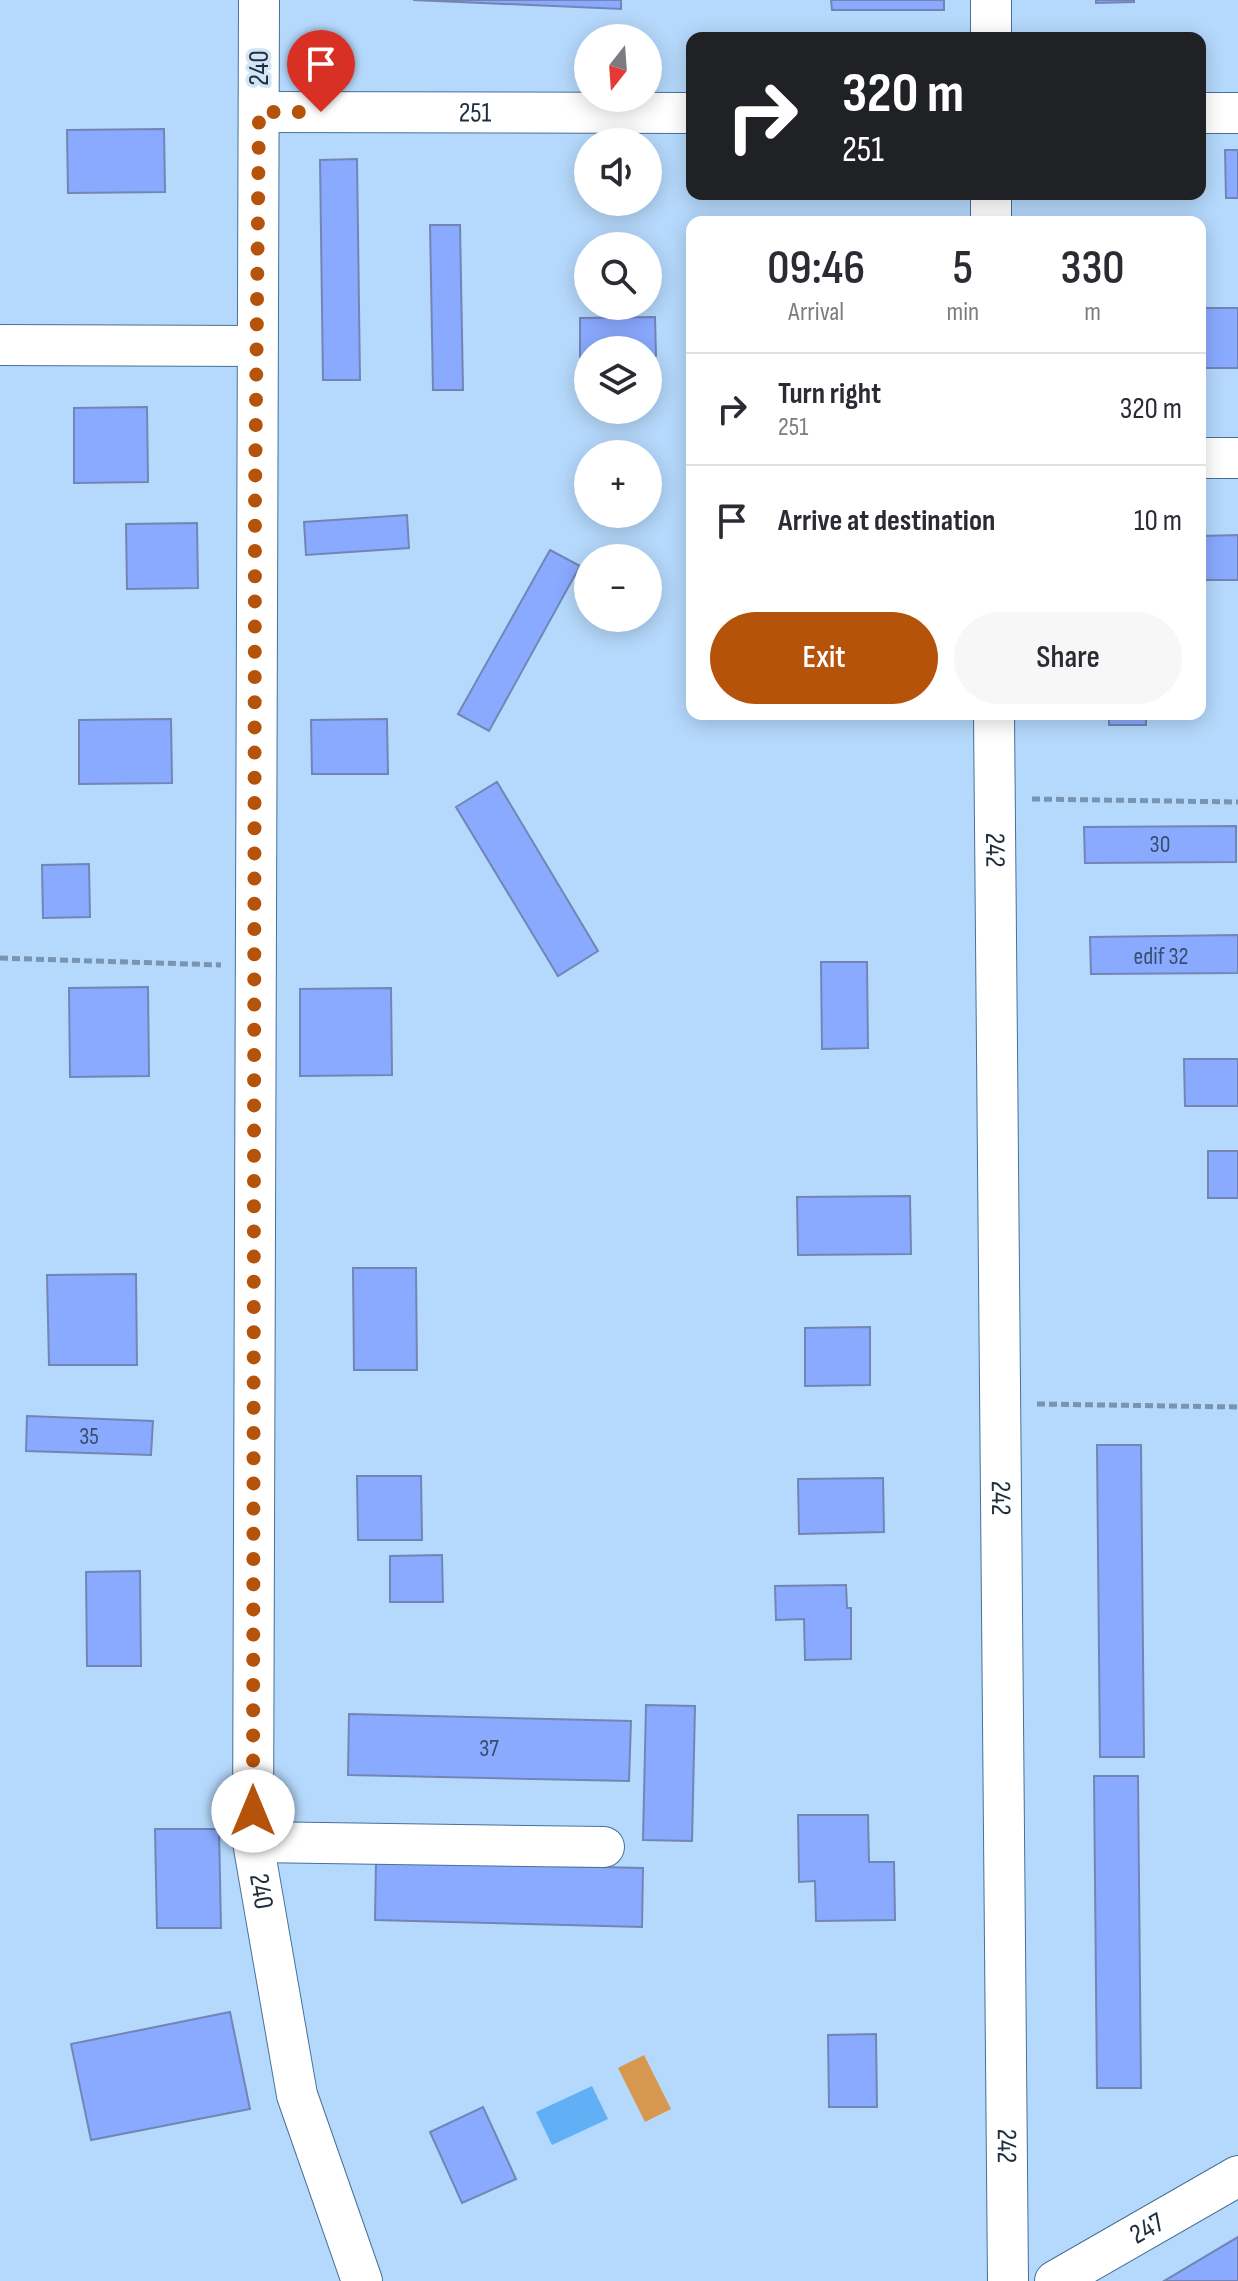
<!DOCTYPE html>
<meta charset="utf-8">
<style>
:root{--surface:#fff;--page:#f7f7f7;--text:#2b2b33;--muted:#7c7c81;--line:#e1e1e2;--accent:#b45309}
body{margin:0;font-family:"Sofia Sans Condensed",sans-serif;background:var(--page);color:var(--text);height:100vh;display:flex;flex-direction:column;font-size:30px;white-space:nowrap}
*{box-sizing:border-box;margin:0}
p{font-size:26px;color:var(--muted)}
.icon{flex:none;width:44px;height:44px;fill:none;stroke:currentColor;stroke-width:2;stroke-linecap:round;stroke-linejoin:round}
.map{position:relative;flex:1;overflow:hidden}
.panel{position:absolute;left:686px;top:216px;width:520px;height:504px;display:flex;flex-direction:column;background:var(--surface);border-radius:16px;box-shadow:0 4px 20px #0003}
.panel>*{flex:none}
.banner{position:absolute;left:686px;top:32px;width:520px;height:168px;border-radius:16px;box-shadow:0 4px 20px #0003;background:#202124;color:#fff;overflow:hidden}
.needle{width:52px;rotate:197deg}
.tools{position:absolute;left:574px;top:24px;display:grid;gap:16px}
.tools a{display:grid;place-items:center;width:88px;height:88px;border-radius:50%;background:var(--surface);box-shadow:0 4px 20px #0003;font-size:40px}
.pin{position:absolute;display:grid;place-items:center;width:68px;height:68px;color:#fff;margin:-82px -34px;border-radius:50% 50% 50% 0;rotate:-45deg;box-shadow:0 0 8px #0007}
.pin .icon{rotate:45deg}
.me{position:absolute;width:88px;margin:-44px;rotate:0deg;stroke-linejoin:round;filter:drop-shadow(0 0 6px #0008)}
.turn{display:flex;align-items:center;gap:28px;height:168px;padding:0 24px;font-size:36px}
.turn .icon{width:104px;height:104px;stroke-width:2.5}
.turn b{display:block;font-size:56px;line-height:68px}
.eta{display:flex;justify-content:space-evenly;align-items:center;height:136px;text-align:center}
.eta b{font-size:48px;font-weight:600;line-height:56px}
.action{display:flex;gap:16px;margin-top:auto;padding:16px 24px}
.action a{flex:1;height:92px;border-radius:48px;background:var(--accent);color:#fff;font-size:32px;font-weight:600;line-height:92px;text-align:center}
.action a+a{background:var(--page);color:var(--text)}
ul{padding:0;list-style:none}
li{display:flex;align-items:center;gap:24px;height:112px;padding:0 24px;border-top:2px solid var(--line)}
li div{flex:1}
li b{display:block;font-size:30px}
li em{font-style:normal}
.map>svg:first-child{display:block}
.green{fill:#d7974e}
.water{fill:#61aff5}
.building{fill:#8aaaff;stroke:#7285b5;stroke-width:2}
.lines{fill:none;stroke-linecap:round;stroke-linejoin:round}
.minor-casing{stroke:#477198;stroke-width:42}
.path{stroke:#7894b0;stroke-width:5;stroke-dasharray:8 4;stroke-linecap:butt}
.minor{stroke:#fff;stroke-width:40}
.route{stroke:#b45309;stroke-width:14;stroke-dasharray:0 25.2}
.labels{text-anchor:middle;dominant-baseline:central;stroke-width:7;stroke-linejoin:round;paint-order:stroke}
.number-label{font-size:24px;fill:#384e6f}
.street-label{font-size:28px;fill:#1d2f3f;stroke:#d2e4f6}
</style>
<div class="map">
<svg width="1238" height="2281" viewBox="0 0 1238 2281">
<rect width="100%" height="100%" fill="#b5d9fc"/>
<path class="green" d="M 644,2055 L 671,2109 L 645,2122 L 618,2068 Z"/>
<path class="water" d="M 592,2086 L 608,2119 L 552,2145 L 536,2112 Z"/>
<path class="building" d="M 413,0 L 621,0 L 621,9 Z
M 831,0 L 944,0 L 944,10 L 832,10 Z
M 1096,0 L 1134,0 L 1134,2 L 1096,3 Z
M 164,129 L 165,192 L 68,193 L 67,130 Z
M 1225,150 L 1238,150 L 1238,198 L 1226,198 Z
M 357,159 L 360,380 L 323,380 L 320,160 Z
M 430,225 L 460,225 L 463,390 L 433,390 Z
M 1200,308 L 1238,308 L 1238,368 L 1200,368 Z
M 655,317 L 656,356 L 648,356 L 648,350 L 588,350 L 588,357 L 580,357 L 580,318 Z
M 147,407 L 148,482 L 74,483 L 74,408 Z
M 407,515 L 409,548 L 306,555 L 304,522 Z
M 197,523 L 198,588 L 127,589 L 126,524 Z
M 1238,535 L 1238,580 L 1203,580 L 1202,536 Z
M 550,550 L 580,566 L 489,731 L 458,714 Z
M 1109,714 L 1146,714 L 1146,725 L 1109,725 Z
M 171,719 L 172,783 L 79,784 L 79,720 Z
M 387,719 L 388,774 L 312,774 L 311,720 Z
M 497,782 L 598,951 L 558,976 L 456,807 Z
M 1236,826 L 1236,862 L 1085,863 L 1084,827 Z
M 89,864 L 90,917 L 43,918 L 42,865 Z
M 1238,935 L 1238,973 L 1091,974 L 1090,937 Z
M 821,962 L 867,962 L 868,1048 L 822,1049 Z
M 148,987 L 149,1076 L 70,1077 L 69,988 Z
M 391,988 L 392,1075 L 300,1076 L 300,989 Z
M 1184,1059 L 1238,1059 L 1238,1106 L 1185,1106 Z
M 1208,1151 L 1238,1151 L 1238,1198 L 1208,1198 Z
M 910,1196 L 911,1254 L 798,1255 L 797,1197 Z
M 353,1268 L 416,1268 L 417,1370 L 354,1370 Z
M 136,1274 L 137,1365 L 49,1365 L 47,1275 Z
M 870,1327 L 870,1385 L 805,1386 L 805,1328 Z
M 27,1416 L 153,1421 L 151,1455 L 26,1451 Z
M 1097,1445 L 1141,1445 L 1144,1757 L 1100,1757 Z
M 357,1476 L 421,1476 L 422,1540 L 358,1540 Z
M 883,1478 L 884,1532 L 799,1534 L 798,1479 Z
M 442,1555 L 443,1602 L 390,1602 L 390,1556 Z
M 140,1571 L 141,1666 L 87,1666 L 86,1572 Z
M 846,1585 L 847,1608 L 851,1608 L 851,1659 L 805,1660 L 804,1619 L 776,1620 L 775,1586 Z
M 646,1705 L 695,1706 L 692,1841 L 643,1840 Z
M 349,1714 L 631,1721 L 629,1781 L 348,1775 Z
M 1094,1776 L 1138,1776 L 1141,2088 L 1097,2088 Z
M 798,1815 L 868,1815 L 869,1862 L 894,1862 L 895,1920 L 816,1921 L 815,1881 L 799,1882 Z
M 155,1829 L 219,1829 L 221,1928 L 157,1928 Z
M 376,1862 L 643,1868 L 642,1927 L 375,1920 Z
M 230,2012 L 250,2109 L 91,2140 L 71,2044 Z
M 876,2034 L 877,2107 L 829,2107 L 828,2035 Z
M 483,2107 L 516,2179 L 462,2203 L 430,2132 Z
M 1238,2237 L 1238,2281 L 1164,2281 Z"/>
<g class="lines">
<g class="minor-casing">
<g id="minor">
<path id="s1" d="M 259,0 L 253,1842 L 297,2095 L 362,2281"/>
<path d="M 991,38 L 991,0"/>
<path id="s2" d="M 259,112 L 692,113"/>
<path d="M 1200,113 L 1238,113"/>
<path d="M 991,194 L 991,222"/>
<path d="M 0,345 L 256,346"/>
<path d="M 1200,458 L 1238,458"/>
<path id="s3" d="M 994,714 L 1008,2281"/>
<path d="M 253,1842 L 604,1847"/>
<path id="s4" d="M 1055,2281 L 1238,2176"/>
</g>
</g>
<path class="path" d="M 1032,799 L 1238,802
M 0,958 L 221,965
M 1037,1404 L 1238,1407"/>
<use href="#minor" class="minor"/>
</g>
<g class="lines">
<path class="route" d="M 253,1811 L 255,501 L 259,112 L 321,112"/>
</g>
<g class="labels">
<g class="number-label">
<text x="1160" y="844">30</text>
<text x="1161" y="956">edif 32</text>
<text x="89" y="1436">35</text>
<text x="489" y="1748">37</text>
</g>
<g class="street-label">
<text transform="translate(259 68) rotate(-90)">240</text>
<text stroke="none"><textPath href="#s2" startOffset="216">251</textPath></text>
<text stroke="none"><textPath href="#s3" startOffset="136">242</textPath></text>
<text stroke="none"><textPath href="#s3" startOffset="784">242</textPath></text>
<text stroke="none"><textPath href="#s1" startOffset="1892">240</textPath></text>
<text stroke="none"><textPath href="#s3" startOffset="1432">242</textPath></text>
<text stroke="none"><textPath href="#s4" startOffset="106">247</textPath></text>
</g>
</g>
</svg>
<div class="tools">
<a><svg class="needle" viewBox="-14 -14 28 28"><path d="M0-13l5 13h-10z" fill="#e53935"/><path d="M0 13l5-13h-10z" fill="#7c7c81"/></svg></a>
<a><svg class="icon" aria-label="sound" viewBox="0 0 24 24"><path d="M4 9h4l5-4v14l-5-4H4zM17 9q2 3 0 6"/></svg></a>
<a><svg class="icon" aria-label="search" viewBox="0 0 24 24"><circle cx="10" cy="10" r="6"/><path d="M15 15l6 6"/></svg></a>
<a><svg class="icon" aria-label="layers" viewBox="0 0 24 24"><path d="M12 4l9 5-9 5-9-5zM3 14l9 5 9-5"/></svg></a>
<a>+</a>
<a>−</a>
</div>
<div class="pin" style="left:321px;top:112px;background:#d93025"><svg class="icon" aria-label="arrive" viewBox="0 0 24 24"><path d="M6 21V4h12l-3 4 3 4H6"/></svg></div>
<svg class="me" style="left:253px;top:1811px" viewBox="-20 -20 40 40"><circle r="19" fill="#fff"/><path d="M0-13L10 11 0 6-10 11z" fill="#b45309"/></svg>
<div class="banner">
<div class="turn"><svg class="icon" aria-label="right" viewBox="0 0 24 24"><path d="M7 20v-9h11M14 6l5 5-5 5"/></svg><div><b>320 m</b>251</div></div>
</div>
<section class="panel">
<div class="eta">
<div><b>09:46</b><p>Arrival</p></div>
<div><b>5</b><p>min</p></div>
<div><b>330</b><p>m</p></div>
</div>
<ul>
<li><svg class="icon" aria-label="right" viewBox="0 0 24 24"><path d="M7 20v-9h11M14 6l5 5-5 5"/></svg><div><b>Turn right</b><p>251</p></div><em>320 m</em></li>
<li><svg class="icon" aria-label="arrive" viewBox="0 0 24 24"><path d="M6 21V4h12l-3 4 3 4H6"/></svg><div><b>Arrive at destination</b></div><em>10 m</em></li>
</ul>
<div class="action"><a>Exit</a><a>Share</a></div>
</section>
</div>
